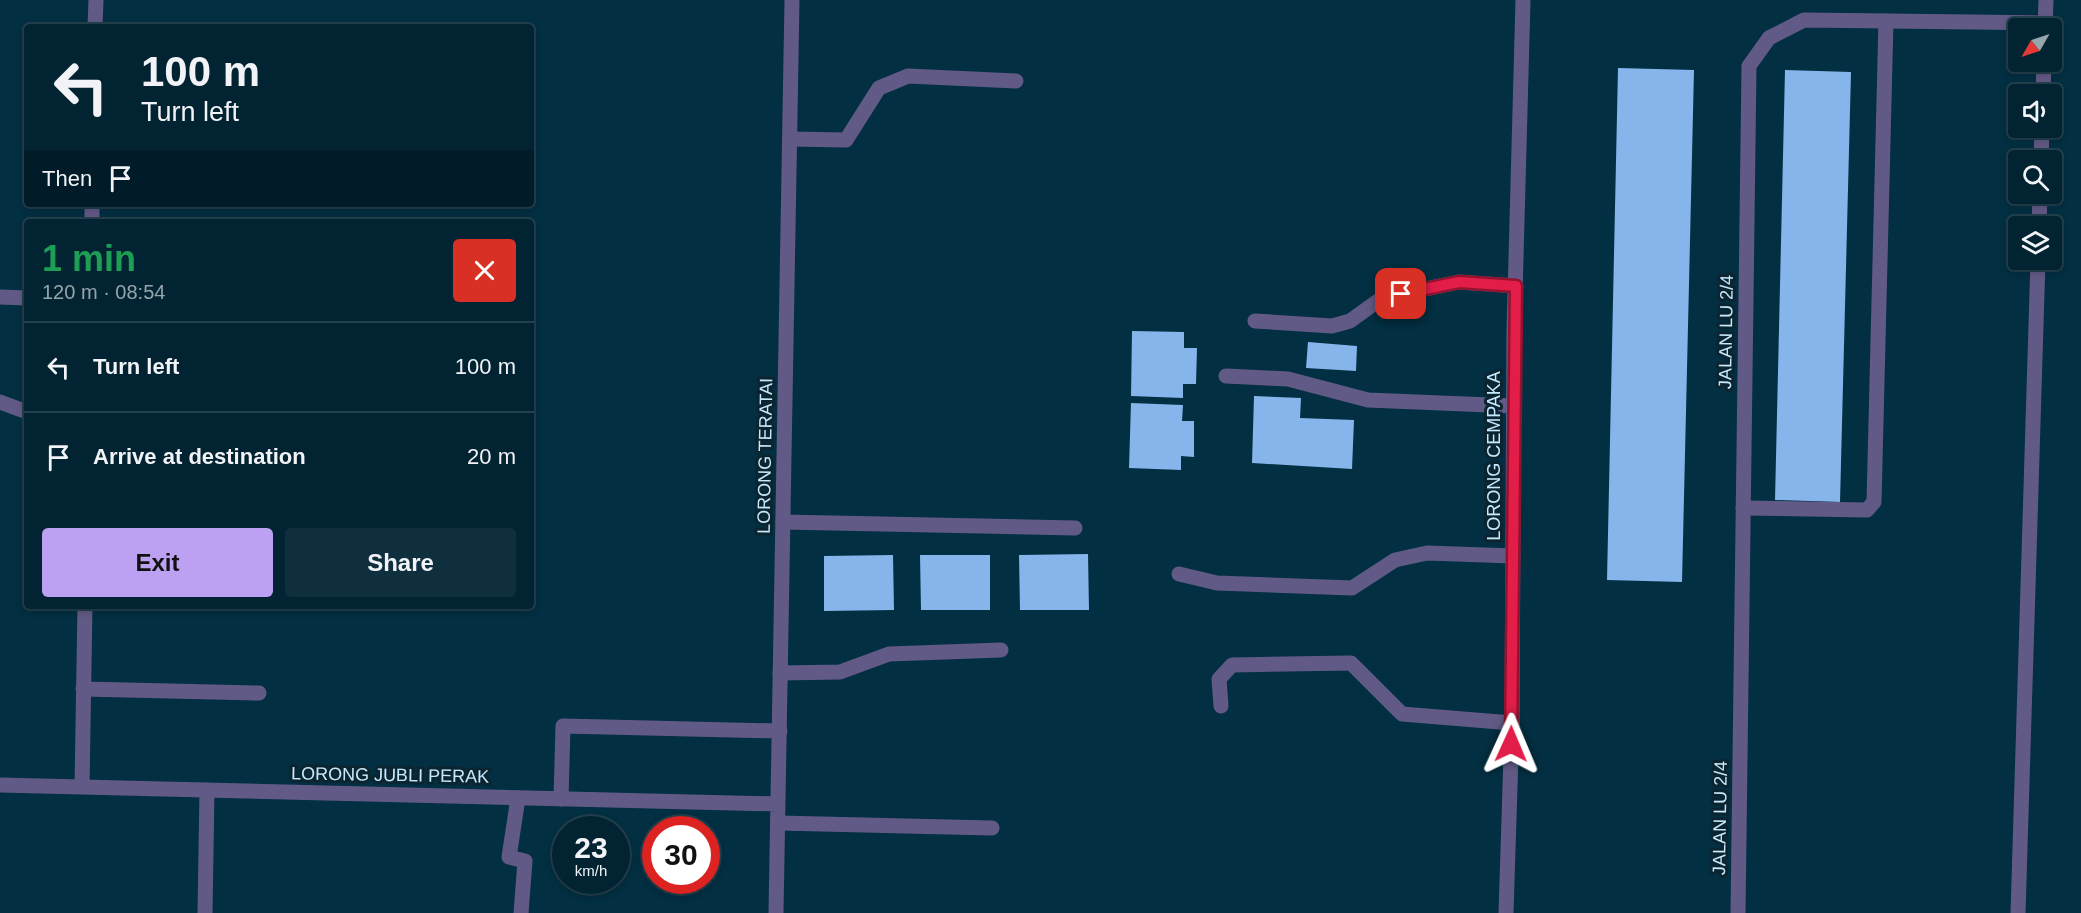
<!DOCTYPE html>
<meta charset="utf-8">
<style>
:root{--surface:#022332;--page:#102f3e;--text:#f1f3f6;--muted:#96a4ac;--line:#23404d;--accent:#bca0f2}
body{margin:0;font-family:Helvetica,sans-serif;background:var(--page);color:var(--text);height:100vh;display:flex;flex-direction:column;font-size:22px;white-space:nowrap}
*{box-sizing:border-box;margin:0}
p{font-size:20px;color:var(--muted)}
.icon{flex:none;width:33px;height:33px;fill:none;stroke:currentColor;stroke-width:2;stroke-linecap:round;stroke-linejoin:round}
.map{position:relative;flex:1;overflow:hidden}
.drawer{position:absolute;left:24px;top:219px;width:510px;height:390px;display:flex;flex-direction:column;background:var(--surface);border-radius:6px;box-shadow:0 3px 9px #0003,0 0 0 2px var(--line)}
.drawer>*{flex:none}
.guide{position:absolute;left:24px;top:24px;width:510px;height:183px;border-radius:6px;box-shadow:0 3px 9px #0003,0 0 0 2px var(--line);background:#022332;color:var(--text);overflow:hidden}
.needle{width:39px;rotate:231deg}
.controls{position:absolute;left:2008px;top:18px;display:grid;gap:12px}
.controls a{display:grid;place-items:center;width:54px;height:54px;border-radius:6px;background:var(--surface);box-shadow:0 3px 9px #0003,0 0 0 2px var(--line);font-size:30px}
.speed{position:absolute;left:552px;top:816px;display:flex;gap:12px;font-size:30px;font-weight:700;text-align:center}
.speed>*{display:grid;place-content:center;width:78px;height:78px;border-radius:50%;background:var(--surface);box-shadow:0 3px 9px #0003,0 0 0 2px var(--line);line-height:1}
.speed small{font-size:15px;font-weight:400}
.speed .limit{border:9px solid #d22;background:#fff;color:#111}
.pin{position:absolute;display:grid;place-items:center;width:51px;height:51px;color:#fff;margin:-26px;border-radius:12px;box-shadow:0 3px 9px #0006}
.me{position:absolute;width:66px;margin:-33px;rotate:1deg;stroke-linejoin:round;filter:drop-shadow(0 0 4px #0008)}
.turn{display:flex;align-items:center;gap:21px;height:126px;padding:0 18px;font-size:27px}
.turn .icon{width:78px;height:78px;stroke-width:2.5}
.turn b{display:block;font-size:42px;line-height:51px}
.then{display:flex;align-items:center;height:57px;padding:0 18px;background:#0003;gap:12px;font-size:22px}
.round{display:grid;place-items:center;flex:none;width:63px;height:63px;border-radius:6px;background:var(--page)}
.overview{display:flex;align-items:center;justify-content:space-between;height:102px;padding:0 18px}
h1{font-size:36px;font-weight:600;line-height:45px;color:#1e9e55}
.primary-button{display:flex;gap:12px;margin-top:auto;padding:12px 18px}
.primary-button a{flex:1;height:69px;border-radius:6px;background:var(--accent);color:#111;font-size:24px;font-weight:600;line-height:69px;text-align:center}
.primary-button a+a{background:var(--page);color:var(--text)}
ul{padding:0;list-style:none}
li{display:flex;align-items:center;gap:18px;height:90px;padding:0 18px;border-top:2px solid var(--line)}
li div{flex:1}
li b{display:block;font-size:22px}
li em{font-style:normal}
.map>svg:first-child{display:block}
.building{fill:#85b5eb}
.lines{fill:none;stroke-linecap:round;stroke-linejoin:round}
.service{stroke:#625a86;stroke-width:15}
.minor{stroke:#625a86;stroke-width:15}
.route-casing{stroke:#92132f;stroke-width:15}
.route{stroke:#e11d48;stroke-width:10}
.labels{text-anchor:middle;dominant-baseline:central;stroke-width:6;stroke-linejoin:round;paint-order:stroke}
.street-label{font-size:18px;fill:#c5e9fd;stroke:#0c2430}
</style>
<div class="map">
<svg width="2081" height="913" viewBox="0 0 2081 913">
<rect width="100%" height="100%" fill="#032f42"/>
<path class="building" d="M 1618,68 L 1694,70 L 1682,582 L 1607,580 Z
M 1785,70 L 1851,72 L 1840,502 L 1775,500 Z
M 1132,331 L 1184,332 L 1184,348 L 1197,348 L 1196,384 L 1183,384 L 1183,398 L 1131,396 Z
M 1308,342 L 1357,346 L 1356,371 L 1306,368 Z
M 1254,396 L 1301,398 L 1300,418 L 1354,420 L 1352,469 L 1252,463 Z
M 1131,403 L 1183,405 L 1182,421 L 1194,421 L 1194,457 L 1181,456 L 1181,470 L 1129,468 Z
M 1088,554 L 1089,610 L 1020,610 L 1019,555 Z
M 893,555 L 894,610 L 824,611 L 824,556 Z
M 920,555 L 990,555 L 990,610 L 921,610 Z"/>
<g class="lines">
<path class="service" d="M 790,139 L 846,140 L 879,88 L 908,76 L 1016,81
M 0,297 L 27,298
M 1255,321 L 1332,326 L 1350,321 L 1382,298 L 1459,282 L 1516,286
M 1226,376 L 1288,379 L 1368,400 L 1514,406
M 1743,508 L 1867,510 L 1874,502 L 1886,21
M 783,522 L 1075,528
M 1179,574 L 1217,583 L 1352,588 L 1395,560 L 1427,553 L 1513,556
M 780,673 L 840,672 L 889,654 L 1001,650
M 83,689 L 259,693
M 1221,706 L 1219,679 L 1232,665 L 1351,663 L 1402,714 L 1512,723
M 518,798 L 509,857 L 525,861 L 521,913
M 561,799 L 563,726 L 780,731
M 778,823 L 992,828"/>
<path class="minor" d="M 95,27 L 96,0
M 2045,28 L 2046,0
M 2043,94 L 2044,62
M 2041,160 L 2042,128
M 92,222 L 92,204
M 2039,226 L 2040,194
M 0,402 L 27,412
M 0,785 L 778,804
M 82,787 L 85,606
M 205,913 L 207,790
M 776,913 L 792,0
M 1506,913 L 1512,723 L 1514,332 L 1523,0
M 1738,913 L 1749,66 L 1769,38 L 1804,20 L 2045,23
M 2018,913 L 2038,260"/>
</g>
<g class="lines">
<g class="route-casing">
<path id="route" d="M 1401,294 L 1459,282 L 1516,286 L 1511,744"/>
</g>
<use href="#route" class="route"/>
</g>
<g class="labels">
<g class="street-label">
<text transform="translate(1726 332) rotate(-89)">JALAN LU 2/4</text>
<text transform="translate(765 456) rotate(-89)">LORONG TERATAI</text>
<text transform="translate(1494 456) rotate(-90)">LORONG CEMPAKA</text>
<text transform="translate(390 775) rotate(1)">LORONG JUBLI PERAK</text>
<text transform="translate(1720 818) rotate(-89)">JALAN LU 2/4</text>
</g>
</g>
</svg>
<div class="controls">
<a><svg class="needle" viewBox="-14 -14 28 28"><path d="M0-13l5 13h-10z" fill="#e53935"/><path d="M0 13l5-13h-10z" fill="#96a4ac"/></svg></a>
<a><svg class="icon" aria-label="sound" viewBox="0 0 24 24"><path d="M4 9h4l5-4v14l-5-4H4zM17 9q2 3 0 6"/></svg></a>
<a><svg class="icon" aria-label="search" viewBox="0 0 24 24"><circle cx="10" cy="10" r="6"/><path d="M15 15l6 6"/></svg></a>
<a><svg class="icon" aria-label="layers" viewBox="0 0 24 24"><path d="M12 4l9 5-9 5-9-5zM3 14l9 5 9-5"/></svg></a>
</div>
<div class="speed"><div>23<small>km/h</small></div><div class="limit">30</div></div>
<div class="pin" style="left:1401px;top:294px;background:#d93025"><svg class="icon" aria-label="arrive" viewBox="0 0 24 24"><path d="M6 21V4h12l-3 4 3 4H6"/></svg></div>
<svg class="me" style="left:1511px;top:744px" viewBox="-20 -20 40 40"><path d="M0-17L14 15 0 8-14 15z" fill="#e11d48" stroke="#fff" stroke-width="4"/></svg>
<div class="guide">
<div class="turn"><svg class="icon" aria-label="left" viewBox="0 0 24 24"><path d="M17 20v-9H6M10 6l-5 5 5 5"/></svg><div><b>100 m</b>Turn left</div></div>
<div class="then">Then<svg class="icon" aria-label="arrive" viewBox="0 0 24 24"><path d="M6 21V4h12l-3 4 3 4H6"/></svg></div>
</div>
<section class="drawer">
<div class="overview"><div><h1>1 min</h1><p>120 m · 08:54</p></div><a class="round" style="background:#d93025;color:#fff"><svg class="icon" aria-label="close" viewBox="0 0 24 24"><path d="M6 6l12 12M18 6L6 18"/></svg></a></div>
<ul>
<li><svg class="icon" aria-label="left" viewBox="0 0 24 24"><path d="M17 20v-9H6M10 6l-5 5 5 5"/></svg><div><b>Turn left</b></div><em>100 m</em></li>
<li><svg class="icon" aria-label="arrive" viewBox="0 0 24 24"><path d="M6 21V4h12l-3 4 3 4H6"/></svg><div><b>Arrive at destination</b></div><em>20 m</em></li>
</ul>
<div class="primary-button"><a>Exit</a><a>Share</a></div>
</section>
</div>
